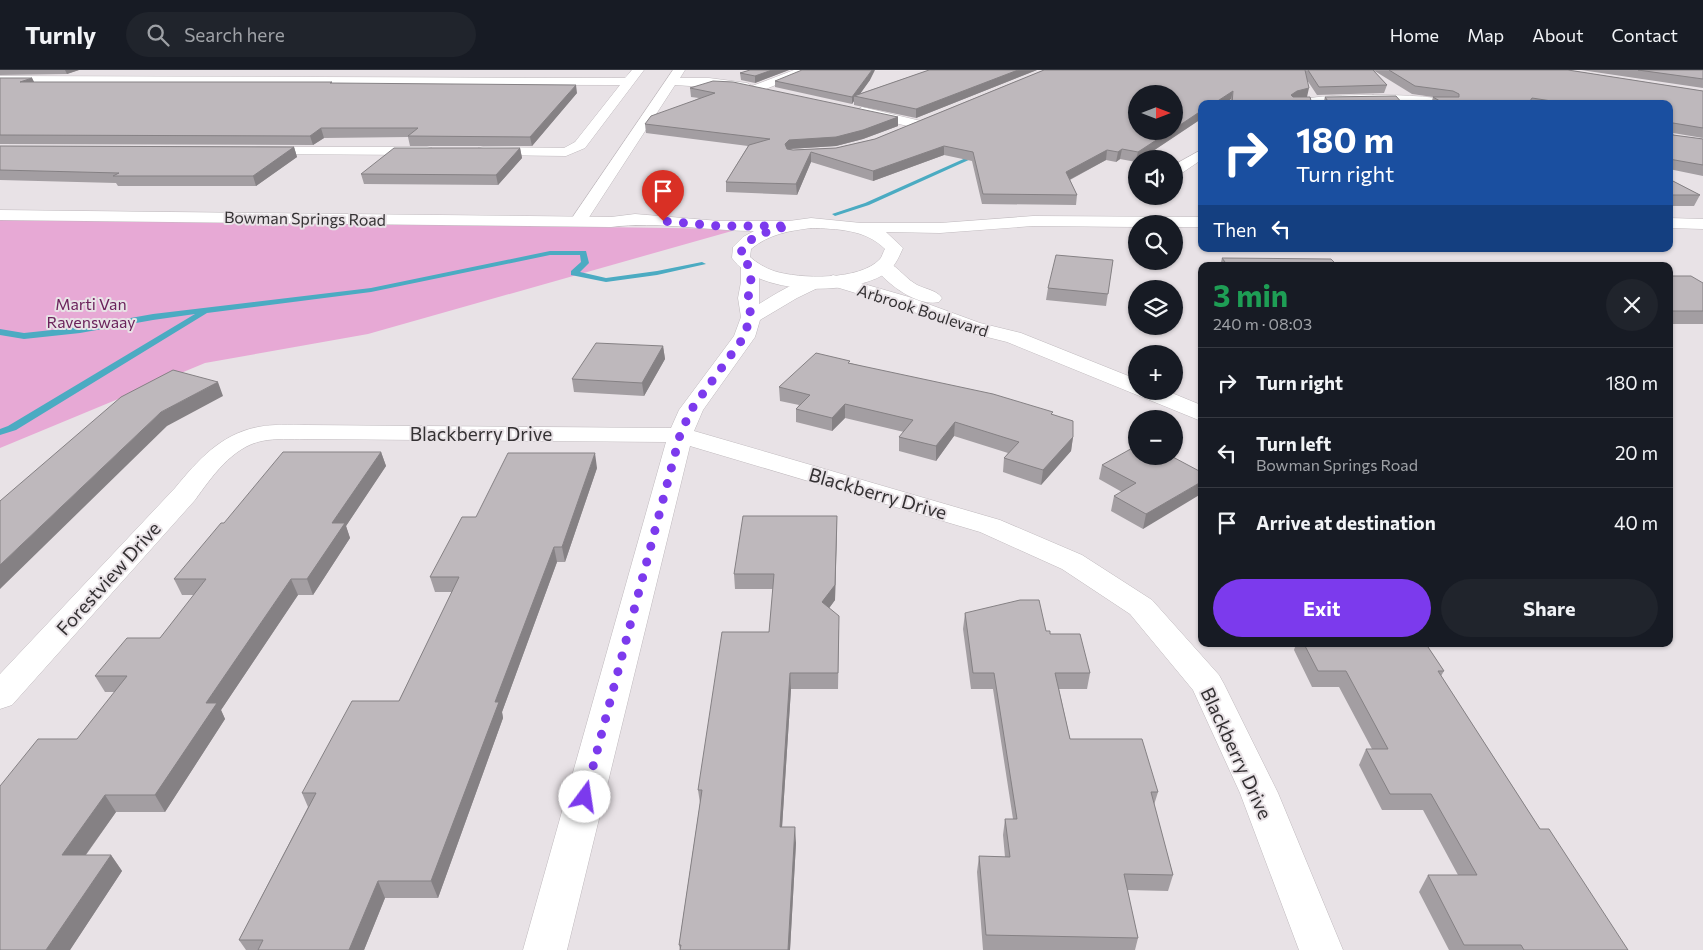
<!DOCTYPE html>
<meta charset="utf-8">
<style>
:root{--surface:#171b24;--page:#20242c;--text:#f1f3f6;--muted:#9ea1a6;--line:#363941;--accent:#7c3aed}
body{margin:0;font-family:Commissioner,sans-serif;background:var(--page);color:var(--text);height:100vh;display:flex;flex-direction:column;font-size:19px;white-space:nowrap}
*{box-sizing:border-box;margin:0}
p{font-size:16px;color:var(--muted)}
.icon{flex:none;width:28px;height:28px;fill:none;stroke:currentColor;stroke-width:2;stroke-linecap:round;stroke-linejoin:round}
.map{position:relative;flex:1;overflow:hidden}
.details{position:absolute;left:1198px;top:192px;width:475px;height:385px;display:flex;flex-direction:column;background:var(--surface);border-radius:10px;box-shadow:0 1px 4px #0004}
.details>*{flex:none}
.top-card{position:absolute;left:1198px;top:30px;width:475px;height:152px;border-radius:10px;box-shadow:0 1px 4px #0004;background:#1a4fa0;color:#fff;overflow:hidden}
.needle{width:32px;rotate:90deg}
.tools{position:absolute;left:1128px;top:15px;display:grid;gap:10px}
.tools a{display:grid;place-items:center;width:55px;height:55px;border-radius:50%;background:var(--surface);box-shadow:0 1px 4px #0004;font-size:25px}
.pin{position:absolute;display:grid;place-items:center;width:42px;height:42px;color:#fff;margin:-51px -21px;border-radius:50% 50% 50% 0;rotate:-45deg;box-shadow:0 0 5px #0007}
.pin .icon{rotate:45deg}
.me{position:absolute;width:55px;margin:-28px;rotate:14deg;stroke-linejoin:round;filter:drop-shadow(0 0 4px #0008)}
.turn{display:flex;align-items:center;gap:18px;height:105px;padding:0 15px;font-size:22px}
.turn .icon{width:65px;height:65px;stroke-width:2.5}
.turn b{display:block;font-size:35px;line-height:42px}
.then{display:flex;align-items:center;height:48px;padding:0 15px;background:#0003;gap:10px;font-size:19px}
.round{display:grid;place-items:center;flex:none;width:52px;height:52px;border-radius:26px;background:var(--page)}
.head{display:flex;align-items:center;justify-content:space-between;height:85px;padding:0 15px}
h1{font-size:30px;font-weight:700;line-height:38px;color:#1e9e55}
.action{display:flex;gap:10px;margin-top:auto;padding:10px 15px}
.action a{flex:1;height:58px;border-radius:30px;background:var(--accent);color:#fff;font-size:20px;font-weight:700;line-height:58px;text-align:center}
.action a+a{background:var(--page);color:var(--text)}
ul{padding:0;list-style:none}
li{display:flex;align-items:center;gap:15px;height:70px;padding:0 15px;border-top:1px solid var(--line)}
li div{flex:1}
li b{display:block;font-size:19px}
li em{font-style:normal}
header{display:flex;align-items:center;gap:30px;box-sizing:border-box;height:70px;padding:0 25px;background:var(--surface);border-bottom:1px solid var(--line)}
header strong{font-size:24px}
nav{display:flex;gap:28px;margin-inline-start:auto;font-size:18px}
.search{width:350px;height:45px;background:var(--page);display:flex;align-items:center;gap:12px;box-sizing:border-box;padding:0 18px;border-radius:28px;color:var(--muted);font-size:19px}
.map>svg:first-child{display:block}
.green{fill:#e7a9d5}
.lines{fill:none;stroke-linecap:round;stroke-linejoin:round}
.stream{fill:#4babc2;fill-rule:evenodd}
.street-casing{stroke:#bfb9bd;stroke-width:1}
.secondary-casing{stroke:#bfb9bd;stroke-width:1}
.street{fill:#fff;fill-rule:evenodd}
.secondary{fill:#fff;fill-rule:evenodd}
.wall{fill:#a39ea2}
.shaded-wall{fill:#858184}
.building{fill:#beb8bc;stroke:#858184}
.route{stroke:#7c3aed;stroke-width:9;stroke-dasharray:0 16.2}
.labels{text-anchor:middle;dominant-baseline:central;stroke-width:4;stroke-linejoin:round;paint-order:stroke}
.far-street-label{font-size:16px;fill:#343133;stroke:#e8e2e6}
.far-park-label{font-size:16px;fill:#6b225b;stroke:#e8e2e6}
.street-label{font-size:19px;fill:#343133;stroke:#e8e2e6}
</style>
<header>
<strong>Turnly</strong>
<div class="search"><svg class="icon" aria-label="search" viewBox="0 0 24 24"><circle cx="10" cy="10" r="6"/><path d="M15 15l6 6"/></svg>Search here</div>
<nav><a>Home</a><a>Map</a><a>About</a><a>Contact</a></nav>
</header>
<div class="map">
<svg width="1703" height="880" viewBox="0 0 1703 880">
<rect width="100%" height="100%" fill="#e8e2e6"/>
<path class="green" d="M 0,149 L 739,159 L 368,264 L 205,293 L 0,378 Z"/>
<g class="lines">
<path class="stream" d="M 977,83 L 982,84 L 869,135 L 835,146 L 832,144 L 865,133 Z
M 550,181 L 586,181 L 589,193 L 580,202 L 606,208 L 657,201 L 702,192 L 706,194 L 657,205 L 606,212 L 571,205 L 571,201 L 581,192 L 580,185 L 550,185 L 371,222 L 207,243 L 16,360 L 0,365 L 0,359 L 8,356 L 195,244 L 153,250 L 80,263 L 24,269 L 0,265 L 0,259 L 24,263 L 80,257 L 153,244 L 371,218 Z"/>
<g class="street-casing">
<path id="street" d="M 632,0 L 644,0 L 585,78 L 566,86 L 483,85 L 478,84 L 476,81 L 478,78 L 483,77 L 564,78 L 575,72 L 620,15 L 0,14 L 0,6 L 625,8 Z
M 673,0 L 685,0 L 680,8 L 709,8 L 747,13 L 752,16 L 794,0 L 810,0 L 808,2 L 756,23 L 750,20 L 675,15 L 584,155 L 572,155 L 570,151 Z
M 1373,25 C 1388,25 1446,25 1455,34 L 1373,32 L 1291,34 C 1299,25 1358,25 1373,25 Z
M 862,37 L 921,51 L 923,54 L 916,58 L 857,44 L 856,41 Z
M 258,77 L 427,77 L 432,78 L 434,81 L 432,84 L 427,85 L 253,84 L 251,81 L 253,78 Z
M 1201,80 L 1201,90 L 1179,105 L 1174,106 L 1174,95 Z
M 750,191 L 757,193 L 759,197 L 759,234 C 774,225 808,202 825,209 L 833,205 L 909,227 L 980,253 L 1021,263 L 1136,309 L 1136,321 L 1167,321 L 1201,335 L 1201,351 L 1007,272 L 967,262 L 895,235 L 826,214 L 797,228 L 760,250 L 755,267 L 703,340 L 694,361 L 1000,450 L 1082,485 L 1152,530 L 1219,605 L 1224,614 L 1278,723 L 1343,880 L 1299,880 L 1240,723 L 1193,620 L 1130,544 L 1062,499 L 980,462 L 690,376 L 567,880 L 523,880 L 666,372 L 305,369 C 291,370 276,368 262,371 C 232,377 211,408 195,430 L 12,635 L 0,639 L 0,604 L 175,418 C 198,390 221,364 258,357 C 273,354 290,355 305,355 L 671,358 L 679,340 L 734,266 L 741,247 L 738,228 L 741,212 L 741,197 L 743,193 Z
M 884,191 C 896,194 903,206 914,213 C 922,219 936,219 942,228 L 939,232 C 918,237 886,214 875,197 L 877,193 Z"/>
</g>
<g class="secondary-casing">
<path id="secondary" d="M 0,140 L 611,147 L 635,144 L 719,151 L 789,151 L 811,148 L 861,153 L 940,153 L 1033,146 L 1201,147 L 1201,157 L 1174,157 L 1174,154 L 1136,154 L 1136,157 L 1033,156 L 940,163 L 886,162 L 903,178 C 898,189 894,199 883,205 C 847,226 757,225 732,188 L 733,177 L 743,167 L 754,161 C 707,161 658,151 611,157 L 0,150 ZM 811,158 C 837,159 865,159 885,179 C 883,182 882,187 880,189 C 860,211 799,209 774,201 C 765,198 757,193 750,187 L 751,179 C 769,164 789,161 811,158 Z
M 1669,148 L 1703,149 L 1703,159 L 1669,158 Z"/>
</g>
<use href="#street" class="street"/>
<use href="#secondary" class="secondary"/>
</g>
<path class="wall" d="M 0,0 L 79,0 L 67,4 L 0,5 Z
M 750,0 L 789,0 L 755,13 L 741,10 L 740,3 Z
M 929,0 L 1037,0 L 916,48 L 854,35 L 854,31 L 852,34 L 775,17 L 775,11 L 870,10 L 859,24 Z
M 1044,0 L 1373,0 L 1387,15 L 1384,23 L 1317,25 L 1307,10 L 1307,27 L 1312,34 L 1231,34 L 1231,29 L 1224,34 L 1201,34 L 1201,49 L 1141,89 L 1136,89 L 1136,92 L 1120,89 L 1116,92 L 1106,90 L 1070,110 L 1077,125 L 1076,135 L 982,134 L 972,91 L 944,85 L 873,111 L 811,92 L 797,125 L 726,122 L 726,112 L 748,76 L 646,63 L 645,54 L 699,28 L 691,27 L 690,18 L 898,47 L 898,56 L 863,69 L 836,76 L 789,79 L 793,80 L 836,78 L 875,69 Z
M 1373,0 L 1568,0 L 1703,21 L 1703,68 L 1673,63 L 1673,65 L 1703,69 L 1703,106 L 1669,99 L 1669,34 L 1431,34 L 1433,27 L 1412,24 Z
M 1581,0 L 1703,0 L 1703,18 Z
M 0,8 L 32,8 L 34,12 L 332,12 L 332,13 L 577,23 L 532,76 L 410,76 L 408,67 L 324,68 L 313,75 L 0,74 Z
M 1325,27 L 1403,34 L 1323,34 Z
M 0,76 L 294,77 L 297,87 L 256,116 L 118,116 L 116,113 L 0,110 Z
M 520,78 L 522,88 L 498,115 L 364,114 L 361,104 Z
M 1669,109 L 1700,125 L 1694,136 L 1669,136 Z
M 1222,188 L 1338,196 L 1220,196 Z
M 1113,190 L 1106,236 L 1046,230 L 1048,218 Z
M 1669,206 L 1703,213 L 1703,254 L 1669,254 Z
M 663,276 L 665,289 L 644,326 L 574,322 L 572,309 Z
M 850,293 L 1053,345 L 1073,367 L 1071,381 L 1041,415 L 1003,402 L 1004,388 L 1008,383 L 954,366 L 936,391 L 899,381 L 899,367 L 904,362 L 845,348 L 832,361 L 796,352 L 796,339 L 799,335 L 780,331 L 779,317 Z
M 381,382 L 386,396 L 346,456 L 350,468 L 313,525 L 298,525 L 221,640 L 225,649 L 165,742 L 116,742 L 86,785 L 111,785 L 122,801 L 70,880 L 0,880 L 77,669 L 115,622 L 105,622 L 95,606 L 160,568 L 194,525 L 182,525 L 174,509 L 224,453 Z
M 1102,395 L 1201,402 L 1143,459 L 1111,441 L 1114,426 L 1122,422 L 1099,409 Z
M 597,398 L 565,492 L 557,492 L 502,642 L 503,648 L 438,828 L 385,828 L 364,880 L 246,880 L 239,870 L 308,737 L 302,723 L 399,631 L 452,522 L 435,522 L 430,507 L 476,447 Z
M 837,461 L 835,530 L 829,538 L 839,561 L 838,619 L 791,619 L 782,757 L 796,773 L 790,880 L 680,880 L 679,875 L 700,733 L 698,720 L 769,562 L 773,519 L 735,519 L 734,504 Z
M 965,543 L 1046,561 L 1050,564 L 1090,603 L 1087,619 L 1059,619 L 1070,669 L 1158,722 L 1154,735 L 1173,805 L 1168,821 L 1127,820 L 1138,868 L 1135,880 L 983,880 L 977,802 L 979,786 L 1005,787 L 1003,765 L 1005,749 L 1013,749 L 993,619 L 971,619 L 963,559 Z
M 1296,574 L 1426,574 L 1444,601 L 1441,606 L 1540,759 L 1628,880 L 1449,880 L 1419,822 L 1428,805 L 1458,805 L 1423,740 L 1382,740 L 1359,695 L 1366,679 L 1372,679 L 1339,617 L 1312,617 L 1294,580 Z"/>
<path class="shaded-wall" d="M 65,0 L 79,0 L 67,4 Z
M 772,0 L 789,0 L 755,13 L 755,6 Z
M 872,0 L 875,0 L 870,10 L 858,27 L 854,26 L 854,31 L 852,34 L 852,27 Z
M 1018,0 L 1037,0 L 916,48 L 916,39 Z
M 32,8 L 36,16 L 20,12 Z
M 576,15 L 577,23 L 532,76 L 530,67 Z
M 1309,18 L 1307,27 L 1295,29 L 1291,25 L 1297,21 Z
M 1233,21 L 1231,29 L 1224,34 L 1213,34 Z
M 1201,41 L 1201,49 L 1141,89 L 1136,89 L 1138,82 L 1170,61 L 1174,61 L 1174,59 Z
M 898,47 L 898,56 L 863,69 L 836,76 L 789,79 L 785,83 L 785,74 L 789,70 Z
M 321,58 L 324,68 L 313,75 L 310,66 Z
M 944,76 L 944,85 L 873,111 L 873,101 Z
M 294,77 L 297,87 L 256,116 L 253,106 Z
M 520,78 L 522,88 L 498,115 L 496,105 Z
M 1122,79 L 1120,89 L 1116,92 L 1118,82 Z
M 1107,80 L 1106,90 L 1065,112 L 1066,102 Z
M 811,82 L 811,92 L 797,125 L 796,114 Z
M 663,276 L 665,289 L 644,326 L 642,313 Z
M 218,312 L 223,326 L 167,356 L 0,519 L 0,495 L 161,342 Z
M 845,334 L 845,348 L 832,361 L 832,348 Z
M 955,352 L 954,366 L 936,391 L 936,376 Z
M 1073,367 L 1071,381 L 1041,415 L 1043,400 Z
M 381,382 L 386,396 L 346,456 L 350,468 L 313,525 L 307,509 L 332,453 Z
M 595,383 L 597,398 L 565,492 L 562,477 Z
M 1201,412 L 1201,424 L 1143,459 L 1146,444 Z
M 837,446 L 835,530 L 822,548 L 822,532 Z
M 554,477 L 557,492 L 502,642 L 503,648 L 438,828 L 431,811 L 495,632 Z
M 291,509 L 298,525 L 221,640 L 225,649 L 165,742 L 155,725 L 206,633 Z
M 790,603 L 791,619 L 781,773 L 780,757 Z
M 105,725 L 116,742 L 74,801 L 62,785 Z
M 795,757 L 796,773 L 790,880 L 788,880 Z
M 111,785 L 122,801 L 70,880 L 46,880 Z
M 378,811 L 385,828 L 364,880 L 349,880 Z"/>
<path class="building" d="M 750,0 L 772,0 L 755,6 L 740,3 Z
M 802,0 L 872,0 L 852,27 L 775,11 Z
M 929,0 L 1018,0 L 916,39 L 854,26 Z
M 1044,0 L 1305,0 L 1309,18 L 1297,21 L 1291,25 L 1293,27 L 1310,27 L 1312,34 L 1232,34 L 1233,21 L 1213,34 L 1201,34 L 1201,41 L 1174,59 L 1174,24 L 1136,24 L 1136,61 L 1170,61 L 1138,82 L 1122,79 L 1118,82 L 1107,80 L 1066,102 L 1077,125 L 983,124 L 973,82 L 944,76 L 873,101 L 811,82 L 796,114 L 726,112 L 749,75 L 770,69 L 645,54 L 651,46 L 715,23 L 690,18 L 713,11 L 733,12 L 898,47 L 863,60 L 836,67 L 789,70 L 785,74 L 787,79 L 793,80 L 836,78 L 875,69 Z
M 1308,0 L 1373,0 L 1387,15 L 1319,17 Z
M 1389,0 L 1568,0 L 1703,21 L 1703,58 L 1673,53 L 1671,55 L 1673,65 L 1703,69 L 1703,95 L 1669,89 L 1669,34 L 1571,34 L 1532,28 L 1528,34 L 1445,34 L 1433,27 L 1459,27 L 1459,24 L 1453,21 L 1415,16 Z
M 1638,0 L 1703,0 L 1703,9 Z
M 0,8 L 32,8 L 20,12 L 332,12 L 330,13 L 576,15 L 530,67 L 408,66 L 418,58 L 321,58 L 310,66 L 0,65 Z
M 1396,26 L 1403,34 L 1330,34 L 1325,27 Z
M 0,76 L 294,77 L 253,106 L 113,106 L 119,103 L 0,100 Z
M 394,78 L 520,78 L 496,105 L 361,104 Z
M 1669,109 L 1700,125 L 1669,125 Z
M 1056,185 L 1113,190 L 1108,224 L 1048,218 Z
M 1222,188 L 1331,189 L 1338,196 L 1228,196 Z
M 1669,206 L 1691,206 L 1703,213 L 1703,241 L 1669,241 Z
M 596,273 L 663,276 L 642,313 L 572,309 Z
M 816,283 L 850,291 L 848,293 L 993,324 L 1053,342 L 1051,344 L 1073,351 L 1073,367 L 1043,400 L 1004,388 L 1019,372 L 955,352 L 936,376 L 899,367 L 913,350 L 845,334 L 832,348 L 796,339 L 810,325 L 779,317 Z
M 173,300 L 218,312 L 161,342 L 0,495 L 0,431 L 121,327 Z
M 1136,376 L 1136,386 L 1171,386 L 1201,402 L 1201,412 L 1146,444 L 1114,426 L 1136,413 L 1102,395 Z
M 283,382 L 381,382 L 332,453 L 345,453 L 307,509 L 291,509 L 206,633 L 217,633 L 155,725 L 105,725 L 62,785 L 111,785 L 46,880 L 0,880 L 0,716 L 38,669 L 77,669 L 127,606 L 95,606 L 127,568 L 160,568 L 206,509 L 174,509 L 221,453 L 224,453 Z
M 508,383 L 595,383 L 562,477 L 554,477 L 495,632 L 499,632 L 431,811 L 378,811 L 349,880 L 258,880 L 263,870 L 239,870 L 316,723 L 302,723 L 352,631 L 399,631 L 459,507 L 430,507 L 462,447 L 476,447 Z
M 743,446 L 837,446 L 835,515 L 822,532 L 839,546 L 838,603 L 790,603 L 780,757 L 795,757 L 788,880 L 680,880 L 681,875 L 679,875 L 702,720 L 698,720 L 722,562 L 769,562 L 774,504 L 734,504 Z
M 1020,530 L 1039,530 L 1046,561 L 1050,561 L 1050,564 L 1080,564 L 1090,603 L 1055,603 L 1070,669 L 1142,669 L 1158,722 L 1151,722 L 1173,805 L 1124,804 L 1138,868 L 986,865 L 979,786 L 1010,787 L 1005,749 L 1017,749 L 994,603 L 973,603 L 965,543 Z
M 1304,574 L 1426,574 L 1444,601 L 1438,601 L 1540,759 L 1549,759 L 1628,880 L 1524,880 L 1521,875 L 1464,875 L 1428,805 L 1477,805 L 1431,724 L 1390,724 L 1366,679 L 1388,679 L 1346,601 L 1318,601 Z"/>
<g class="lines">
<path class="route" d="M 585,727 L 680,365 L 691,340 L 744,267 L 747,257 L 751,247 L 748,228 L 751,212 L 750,197 L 741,188 L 742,177 C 756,164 771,160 789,156 L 719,156 L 663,151"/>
</g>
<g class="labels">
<g class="far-street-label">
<text transform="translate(305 148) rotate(1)">Bowman Springs Road</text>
<text transform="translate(923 240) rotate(18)">Arbrook Boulevard</text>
</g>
<g class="far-park-label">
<text x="91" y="233">Marti Van<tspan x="91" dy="18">Ravenswaay</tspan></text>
</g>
<g class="street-label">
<text x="481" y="363">Blackberry Drive</text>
<text transform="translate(878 423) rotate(16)">Blackberry Drive</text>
<text transform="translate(108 508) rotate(-48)">Forestview Drive</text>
<text transform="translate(1237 683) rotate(65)">Blackberry Drive</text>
</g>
</g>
</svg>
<div class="tools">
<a><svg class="needle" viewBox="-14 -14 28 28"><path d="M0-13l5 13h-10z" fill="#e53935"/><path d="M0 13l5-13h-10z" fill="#9ea1a6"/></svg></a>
<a><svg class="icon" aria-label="sound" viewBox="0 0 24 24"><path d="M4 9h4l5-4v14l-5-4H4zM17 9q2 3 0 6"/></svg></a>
<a><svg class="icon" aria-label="search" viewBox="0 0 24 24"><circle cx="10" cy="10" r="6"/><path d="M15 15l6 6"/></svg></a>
<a><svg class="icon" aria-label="layers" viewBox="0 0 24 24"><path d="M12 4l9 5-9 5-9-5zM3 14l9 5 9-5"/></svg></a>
<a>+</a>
<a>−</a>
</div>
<div class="pin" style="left:663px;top:151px;background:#d93025"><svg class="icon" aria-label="arrive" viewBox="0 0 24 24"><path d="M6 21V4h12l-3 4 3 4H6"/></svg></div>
<svg class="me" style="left:585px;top:727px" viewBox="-20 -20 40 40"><circle r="19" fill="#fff"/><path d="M0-13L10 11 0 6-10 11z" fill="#7c3aed"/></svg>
<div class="top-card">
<div class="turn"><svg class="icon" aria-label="right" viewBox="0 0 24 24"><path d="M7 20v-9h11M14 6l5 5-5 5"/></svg><div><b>180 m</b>Turn right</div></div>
<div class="then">Then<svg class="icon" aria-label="left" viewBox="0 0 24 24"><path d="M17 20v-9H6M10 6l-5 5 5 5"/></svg></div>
</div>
<section class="details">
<div class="head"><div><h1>3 min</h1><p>240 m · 08:03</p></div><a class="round"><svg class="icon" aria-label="close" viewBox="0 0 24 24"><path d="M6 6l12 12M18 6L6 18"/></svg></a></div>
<ul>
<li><svg class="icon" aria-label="right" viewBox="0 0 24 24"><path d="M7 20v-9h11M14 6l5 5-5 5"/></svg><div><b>Turn right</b></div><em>180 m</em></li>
<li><svg class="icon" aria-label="left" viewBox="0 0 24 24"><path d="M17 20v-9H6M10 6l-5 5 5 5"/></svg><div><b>Turn left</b><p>Bowman Springs Road</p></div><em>20 m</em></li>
<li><svg class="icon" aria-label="arrive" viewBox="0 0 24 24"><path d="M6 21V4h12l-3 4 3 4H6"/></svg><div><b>Arrive at destination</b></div><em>40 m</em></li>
</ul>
<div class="action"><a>Exit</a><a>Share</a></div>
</section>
</div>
